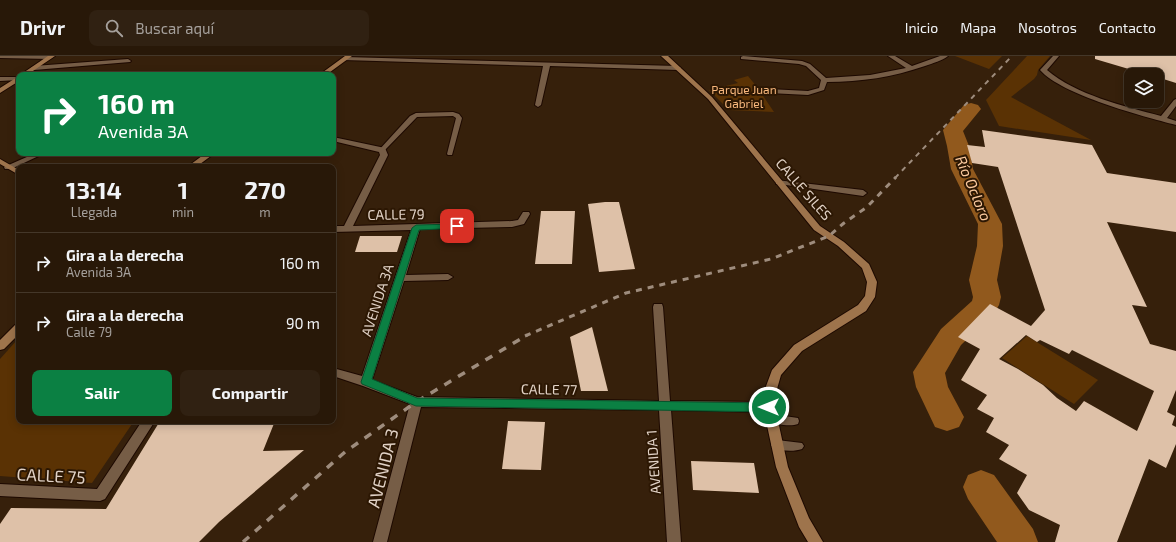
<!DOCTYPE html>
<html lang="es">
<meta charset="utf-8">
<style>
:root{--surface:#281808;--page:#302112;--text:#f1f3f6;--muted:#a5a09c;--line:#443729;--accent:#0b8043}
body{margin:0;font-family:"Exo 2",sans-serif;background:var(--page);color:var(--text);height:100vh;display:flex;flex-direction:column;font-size:15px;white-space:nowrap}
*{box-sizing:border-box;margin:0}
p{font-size:13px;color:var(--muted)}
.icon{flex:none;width:22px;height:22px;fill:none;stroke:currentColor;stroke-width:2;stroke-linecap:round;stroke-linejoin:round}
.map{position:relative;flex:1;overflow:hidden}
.panel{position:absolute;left:16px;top:108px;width:320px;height:260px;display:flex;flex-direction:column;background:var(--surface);border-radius:8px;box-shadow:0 2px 10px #0003,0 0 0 1px var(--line)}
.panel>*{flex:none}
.hud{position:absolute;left:16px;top:16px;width:320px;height:84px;border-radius:8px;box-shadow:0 2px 10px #0003,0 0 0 1px var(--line);background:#0b8043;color:#fff;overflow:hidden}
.buttons{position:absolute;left:1124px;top:12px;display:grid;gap:8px}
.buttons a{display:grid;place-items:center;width:40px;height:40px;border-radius:8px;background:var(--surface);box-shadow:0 2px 10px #0003,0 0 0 1px var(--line);font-size:20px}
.pin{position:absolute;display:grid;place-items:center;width:34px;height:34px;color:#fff;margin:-17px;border-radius:8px;box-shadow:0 2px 6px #0006}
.me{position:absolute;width:44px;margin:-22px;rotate:270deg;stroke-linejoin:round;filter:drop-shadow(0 0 3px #0008)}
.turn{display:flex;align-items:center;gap:14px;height:84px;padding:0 16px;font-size:18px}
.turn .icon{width:52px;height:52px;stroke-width:2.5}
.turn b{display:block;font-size:28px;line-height:34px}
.eta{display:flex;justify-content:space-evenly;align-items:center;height:68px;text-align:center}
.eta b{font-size:24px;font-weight:700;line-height:28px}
.action{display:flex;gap:8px;margin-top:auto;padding:8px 16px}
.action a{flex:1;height:46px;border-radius:8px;background:var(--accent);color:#fff;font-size:16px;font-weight:700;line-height:46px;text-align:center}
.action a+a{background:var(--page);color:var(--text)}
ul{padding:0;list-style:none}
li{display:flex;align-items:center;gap:12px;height:60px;padding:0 16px;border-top:1px solid var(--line)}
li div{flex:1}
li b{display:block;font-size:15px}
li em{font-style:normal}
header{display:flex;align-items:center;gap:24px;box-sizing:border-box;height:56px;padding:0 20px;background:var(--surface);border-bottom:1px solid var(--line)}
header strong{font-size:19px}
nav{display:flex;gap:22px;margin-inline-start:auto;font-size:14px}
.search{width:280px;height:36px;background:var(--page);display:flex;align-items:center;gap:10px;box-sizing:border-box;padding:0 14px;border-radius:8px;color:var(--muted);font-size:15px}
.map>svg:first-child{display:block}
.green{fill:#5a3204}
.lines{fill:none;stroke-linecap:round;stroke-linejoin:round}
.river{fill:#91591d;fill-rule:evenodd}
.building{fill:#dec1a8;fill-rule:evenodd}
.lane-casing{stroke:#1d0900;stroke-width:2}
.street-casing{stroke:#1d0900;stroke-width:2}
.secondary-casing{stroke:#1d0900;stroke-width:2}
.lane{fill:#765d46;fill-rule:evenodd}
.street{fill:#765d46;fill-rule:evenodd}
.secondary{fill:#9e744c;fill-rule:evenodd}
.rail-far2{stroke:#9e8c7d;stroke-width:2;stroke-dasharray:5 5;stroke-linecap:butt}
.rail-far1{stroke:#9e8c7d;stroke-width:3;stroke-dasharray:6 6;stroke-linecap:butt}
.rail{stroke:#9e8c7d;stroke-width:3.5;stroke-dasharray:8 8;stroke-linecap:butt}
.route{fill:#0b8043;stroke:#07532c}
.labels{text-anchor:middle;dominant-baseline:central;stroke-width:4;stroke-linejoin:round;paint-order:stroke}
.far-park-label{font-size:12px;fill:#f9b87d;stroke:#2c1703}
.street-label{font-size:14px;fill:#e1d2c6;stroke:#2c1703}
.water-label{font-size:15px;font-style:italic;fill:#fac89d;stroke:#2c1703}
.near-street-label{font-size:17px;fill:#e1d2c6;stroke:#2c1703}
</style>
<header>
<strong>Drivr</strong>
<div class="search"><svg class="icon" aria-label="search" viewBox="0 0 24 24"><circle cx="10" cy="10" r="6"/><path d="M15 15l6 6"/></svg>Buscar aquí</div>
<nav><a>Inicio</a><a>Mapa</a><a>Nosotros</a><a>Contacto</a></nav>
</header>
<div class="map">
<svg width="1176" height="486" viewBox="0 0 1176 486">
<rect width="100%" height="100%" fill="#36200b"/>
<path class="green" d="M 955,0 L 1002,0 L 989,13 Z
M 1027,0 L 1050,0 L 1038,14 L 1037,19 L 1034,23 L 1011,41 L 1091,84 L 999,70 L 986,44 Z
M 748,20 L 757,31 L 774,56 L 729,54 L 709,34 L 738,27 L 734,24 Z
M 1027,280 L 1098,324 L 1074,348 L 1002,302 Z
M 17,284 L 19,285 L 19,365 L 134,365 L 92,427 L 0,420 L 0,303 Z"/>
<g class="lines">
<path class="river" d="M 971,47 L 978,49 L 981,53 L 963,75 L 969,90 L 973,113 L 1002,168 L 1003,190 L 997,224 L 1001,241 L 999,249 L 995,256 L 961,289 L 945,317 L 948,331 L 964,361 L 959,371 L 947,375 L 935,371 L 916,331 L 913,316 L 941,273 L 972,245 L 973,241 L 969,224 L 977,190 L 978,168 L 951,113 L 947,90 L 943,74 L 964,49 Z
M 981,414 L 994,419 L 1033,473 L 1038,486 L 997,486 L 968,443 L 963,431 L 968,419 Z"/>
</g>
<path class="building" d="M 1095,0 L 1176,0 L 1176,27 L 1157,21 L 1157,19 L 1149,19 L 1095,3 Z
M 982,74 L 1092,89 L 1107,117 L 1176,127 L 1176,176 L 1107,166 L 1147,251 L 1132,249 L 1150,288 L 1176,295 L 1176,334 L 1167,356 L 1175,360 L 1172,369 L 1176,371 L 1176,388 L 1166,412 L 1149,403 L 1117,486 L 1055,486 L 1060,469 L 1029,454 L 1017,437 L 1027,419 L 999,403 L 1009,389 L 986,376 L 994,362 L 977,353 L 987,339 L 961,324 L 980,293 L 958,281 L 990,248 L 1031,270 L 1045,254 L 998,111 L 972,107 L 967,89 L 985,91 ZM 1026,279 L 1037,286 L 1040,284 L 1069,298 L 1072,294 L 1154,335 L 1137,375 L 1084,345 L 1076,355 L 1057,342 L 1043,329 L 1018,313 L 999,303 Z
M 605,146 L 619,146 L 635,213 L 599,216 L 588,148 Z
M 541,155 L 575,155 L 572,208 L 535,208 Z
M 360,180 L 402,180 L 397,196 L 355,196 Z
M 592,271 L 608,335 L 581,335 L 570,281 Z
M 160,365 L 275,365 L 263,395 L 304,394 L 219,466 L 199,486 L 0,486 L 0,468 L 11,452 L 106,453 Z
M 508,365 L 545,366 L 541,414 L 502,413 Z
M 691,405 L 754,407 L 759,437 L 693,434 Z"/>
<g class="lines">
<g class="lane-casing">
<path id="lane" d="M 128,3 L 131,5 L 130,6 L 34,14 L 31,12 L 34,10 Z
M 0,21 L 17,21 L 19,22 L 19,24 L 0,25 Z
M 453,56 L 459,58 L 462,62 L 452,99 L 448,99 L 447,98 L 456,62 L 453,60 L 417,61 L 384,95 L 380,95 L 379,94 L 410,60 L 416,57 Z
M 36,97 L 45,97 L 11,113 L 5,113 L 4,111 Z
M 771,358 L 798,362 L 799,365 L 798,368 C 790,371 775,368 767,365 L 766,362 L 767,359 Z
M 777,384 L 802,387 L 804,390 L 802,393 C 794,396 781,395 773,392 L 771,389 L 773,386 Z"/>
</g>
<g class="street-casing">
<path id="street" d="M 0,0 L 52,0 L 53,1 L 50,3 L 0,2 Z
M 743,0 L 802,5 L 810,8 L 826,22 L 870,19 L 906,12 L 888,0 L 895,0 L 912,10 L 940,0 L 948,0 C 942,5 933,7 925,10 C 893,21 861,26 827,26 L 824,34 L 808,39 L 769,37 L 766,35 L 769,33 L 808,35 L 819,32 L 821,24 L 806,10 L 799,8 L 741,3 L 741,1 Z
M 1053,0 L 1059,0 L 1047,14 C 1076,39 1124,50 1161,60 L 1174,44 L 1176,43 L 1176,50 L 1167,62 L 1176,65 L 1176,69 C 1142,60 1062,39 1040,14 Z
M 345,1 L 678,10 L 681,12 L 678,14 L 550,10 L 541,49 L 538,51 L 535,49 L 543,10 L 343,4 L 343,2 Z
M 333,81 L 385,92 L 388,99 L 353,170 L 512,165 L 518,164 L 523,156 L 529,156 L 530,158 L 524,168 L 512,171 L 420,173 L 406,219 L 448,218 L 453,221 L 448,224 L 404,225 L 372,324 L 417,341 L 659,345 L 653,251 L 654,248 L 662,248 L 663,251 L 670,345 L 769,346 L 773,348 L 775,351 L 773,354 L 769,356 L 671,354 L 681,486 L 667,486 L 659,354 L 421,351 L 387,486 L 373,486 L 410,348 L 363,330 L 333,320 L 333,312 L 362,320 L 411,174 L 333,176 L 333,170 L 344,170 L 380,99 L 379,96 L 333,85 Z
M 776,124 L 863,134 L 867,137 L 863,140 L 779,128 L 776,128 Z
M 142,365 L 155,365 L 105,443 L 100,445 L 0,440 L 0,428 L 97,433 Z"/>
</g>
<g class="secondary-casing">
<path id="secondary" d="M 48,0 L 55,0 L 27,19 L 20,19 Z
M 345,0 L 352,0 L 326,19 L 319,19 Z
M 661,0 L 668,0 L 712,41 L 820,170 L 844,186 L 869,208 L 877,226 L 875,241 L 866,255 L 802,295 L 781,319 L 777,333 L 775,351 L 788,411 L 809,462 L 823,486 L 808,486 L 799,471 L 776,411 L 763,351 L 765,333 L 772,314 L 794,289 L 858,249 L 865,240 L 867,226 L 862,212 L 838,190 L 814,174 L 708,43 Z
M 19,20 L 19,25 L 0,37 L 0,32 Z
M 206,97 L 215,97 L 196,111 L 187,111 Z
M 0,103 L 19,114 L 19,119 L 0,108 Z
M 19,268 L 19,278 L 4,293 L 0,294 L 0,284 L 15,269 Z"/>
</g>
<use href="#lane" class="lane"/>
<use href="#street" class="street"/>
<use href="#secondary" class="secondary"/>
<path class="rail-far2" d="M 895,122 L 1012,0"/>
<path class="rail-far1" d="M 525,280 L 626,237 L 771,203 L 829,180 L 844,167 L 867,151 L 896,121"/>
<path class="rail" d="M 243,486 L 345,396 L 416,346 L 527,279"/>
</g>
<path class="route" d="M 457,168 L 461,170 L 460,172 L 419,174 L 372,323 L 417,342 L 769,347 L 773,348 L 775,351 L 773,354 L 769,356 L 416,350 L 362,328 L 361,326 L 412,172 L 416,169 Z"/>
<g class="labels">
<g class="far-park-label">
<text x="744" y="33">Parque Juan<tspan x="744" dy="14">Gabriel</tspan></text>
</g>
<g class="street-label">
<text transform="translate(804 133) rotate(49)">CALLE SILES</text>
<text transform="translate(396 158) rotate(-1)">CALLE 79</text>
<text transform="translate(377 244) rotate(-72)">AVENIDA 3A</text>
<text transform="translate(549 333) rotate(1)">CALLE 77</text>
<text transform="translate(653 406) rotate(-94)">AVENIDA 1</text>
</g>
<g class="water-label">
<text transform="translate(974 132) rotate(67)">Río Ocloro</text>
</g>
<g class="near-street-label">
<text transform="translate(382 412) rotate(-76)">AVENIDA 3</text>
<text transform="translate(51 419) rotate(3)">CALLE 75</text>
</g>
</g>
</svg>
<div class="buttons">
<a><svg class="icon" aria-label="layers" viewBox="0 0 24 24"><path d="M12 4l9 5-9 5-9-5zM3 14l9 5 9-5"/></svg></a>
</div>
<div class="pin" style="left:457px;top:170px;background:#d93025"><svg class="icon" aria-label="arrive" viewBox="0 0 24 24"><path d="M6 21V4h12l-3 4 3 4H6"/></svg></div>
<svg class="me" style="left:769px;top:351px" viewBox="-20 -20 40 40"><circle r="17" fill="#0b8043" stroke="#fff" stroke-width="3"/><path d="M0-11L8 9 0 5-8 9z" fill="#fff"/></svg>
<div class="hud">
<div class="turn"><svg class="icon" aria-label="right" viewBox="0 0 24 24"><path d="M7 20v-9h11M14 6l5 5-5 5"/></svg><div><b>160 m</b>Avenida 3A</div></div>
</div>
<section class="panel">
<div class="eta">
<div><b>13:14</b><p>Llegada</p></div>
<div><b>1</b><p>min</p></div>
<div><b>270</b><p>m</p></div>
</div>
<ul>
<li><svg class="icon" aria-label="right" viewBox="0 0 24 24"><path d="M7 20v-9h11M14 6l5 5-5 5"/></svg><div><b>Gira a la derecha</b><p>Avenida 3A</p></div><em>160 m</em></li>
<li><svg class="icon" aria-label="right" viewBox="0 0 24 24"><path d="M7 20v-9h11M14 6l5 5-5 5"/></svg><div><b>Gira a la derecha</b><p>Calle 79</p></div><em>90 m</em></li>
</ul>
<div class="action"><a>Salir</a><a>Compartir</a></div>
</section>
</div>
